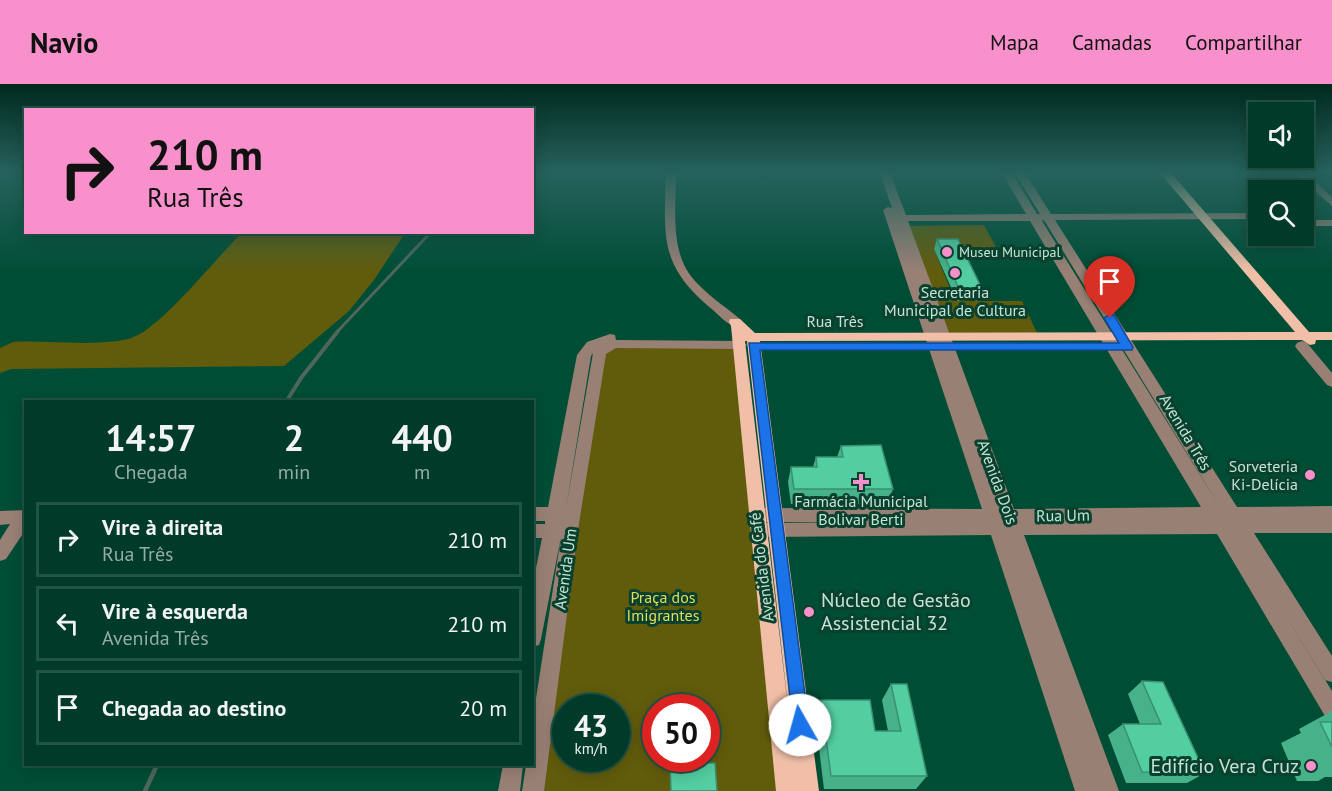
<!DOCTYPE html>
<html lang="pt">
<meta charset="utf-8">
<style>
:root{--surface:#003a28;--page:#0e4534;--text:#f1f3f6;--muted:#95ada8;--line:#225445;--accent:#f890cb}
body{margin:0;font-family:"PT Sans",sans-serif;background:var(--page);color:var(--text);height:100vh;display:flex;flex-direction:column;font-size:22px;white-space:nowrap}
*{box-sizing:border-box;margin:0}
p{font-size:20px;color:var(--muted)}
.icon{flex:none;width:33px;height:33px;fill:none;stroke:currentColor;stroke-width:2;stroke-linecap:round;stroke-linejoin:round}
.map{position:relative;flex:1;overflow:hidden}
.side{position:absolute;left:24px;top:316px;width:510px;height:366px;display:flex;flex-direction:column;background:var(--surface);border-radius:0px;box-shadow:0 3px 15px #0003,0 0 0 2px var(--line)}
.side>*{flex:none}
.guide{position:absolute;left:24px;top:24px;width:510px;height:126px;border-radius:0px;box-shadow:0 3px 15px #0003,0 0 0 2px var(--line);background:#f890cb;color:#111;overflow:hidden}
.buttons{position:absolute;left:1248px;top:18px;display:grid;gap:12px}
.buttons a{display:grid;place-items:center;width:66px;height:66px;border-radius:0px;background:var(--surface);box-shadow:0 3px 15px #0003,0 0 0 2px var(--line);font-size:30px}
.speed{position:absolute;left:552px;top:610px;display:flex;gap:12px;font-size:30px;font-weight:700;text-align:center}
.speed>*{display:grid;place-content:center;width:78px;height:78px;border-radius:50%;background:var(--surface);box-shadow:0 3px 15px #0003,0 0 0 2px var(--line);line-height:1}
.speed small{font-size:15px;font-weight:400}
.speed .limit{border:9px solid #d22;background:#fff;color:#111}
.pin{position:absolute;display:grid;place-items:center;width:51px;height:51px;color:#fff;margin:-62px -26px;border-radius:50% 50% 50% 0;rotate:-45deg;box-shadow:0 0 6px #0007}
.pin .icon{rotate:45deg}
.me{position:absolute;width:66px;margin:-33px;rotate:353deg;stroke-linejoin:round;filter:drop-shadow(0 0 4px #0008)}
.turn{display:flex;align-items:center;gap:21px;height:126px;padding:0 24px;font-size:27px}
.turn .icon{width:78px;height:78px;stroke-width:2.5}
.turn b{display:block;font-size:42px;line-height:51px}
.eta{display:flex;justify-content:space-evenly;align-items:center;height:102px;text-align:center}
.eta b{font-size:36px;font-weight:600;line-height:42px}
ul{padding:0;list-style:none}
li{display:flex;align-items:center;gap:18px;height:75px;margin:0 12px 9px;padding:0 12px;border:3px solid var(--line);border-radius:0px}
li div{flex:1}
li b{display:block;font-size:22px}
li em{font-style:normal}
header{display:flex;align-items:center;gap:36px;box-sizing:border-box;height:84px;padding:0 30px;background:var(--accent);color:#111}
header strong{font-size:28px}
nav{display:flex;gap:33px;margin-inline-start:auto;font-size:21px}
.map>svg:first-child{display:block}
.green{fill:#615c0c;fill-rule:evenodd}
.lines{fill:none;stroke-linecap:round;stroke-linejoin:round}
.stream-far2{stroke:#4e665b;stroke-width:3}
.stream-far1{stroke:#4e665b;stroke-width:4}
.stream{stroke:#4e665b;stroke-width:4.5}
.minor{fill:#998075;fill-rule:evenodd}
.major{fill:#f1bfa7;fill-rule:evenodd}
.wall{fill:#47b18a}
.building{fill:#53cea1;stroke:#3a9071;stroke-width:1.5}
.route{fill:#1a73e8;stroke:#114b97;stroke-width:1.5}
.poi-dot{fill:#f890cb;stroke:#0a402e;stroke-width:2}
.labels{text-anchor:middle;dominant-baseline:central;stroke-width:6;stroke-linejoin:round;paint-order:stroke}
.far-poi-label{font-size:14px;fill:#c4e4d5;stroke:#0a402e;text-anchor:start}
.poi-label{font-size:16px;fill:#c4e4d5;stroke:#0a402e}
.street-label{font-size:16px;fill:#c4e4d5;stroke:#0a402e}
.park-label{font-size:16px;fill:#e5de59;stroke:#0a402e}
.near-poi-label{font-size:20px;fill:#c4e4d5;stroke:#0a402e;text-anchor:start}
</style>
<header>
<strong>Navio</strong>
<nav><a>Mapa</a><a>Camadas</a><a>Compartilhar</a></nav>
</header>
<div class="map">
<svg width="1332" height="707" viewBox="0 0 1332 707">
<rect width="100%" height="100%" fill="#004d36"/>
<path class="green" d="M 984,141 L 997,165 L 934,165 L 955,217 L 1022,217 L 1039,253 L 944,253 L 905,142 Z
M 243,148 L 405,149 L 374,196 L 349,227 L 284,282 L 11,285 L 0,289 L 0,264 L 13,258 C 50,256 91,263 128,255 C 159,248 216,173 243,148 Z
M 606,263 L 739,263 L 778,707 L 541,707 L 558,593 L 571,447 ZM 566,624 L 616,624 L 616,675 L 566,675 ZM 656,624 L 706,624 L 706,675 L 656,675 Z"/>
<g class="lines">
<path class="stream-far2" d="M 337,248 L 431,148"/>
<path class="stream-far1" d="M 286,318 L 301,294 L 338,247"/>
<path class="stream" d="M 145,707 L 157,681"/>
<path class="minor" d="M 666,89 L 676,89 C 676,121 670,163 690,191 C 703,208 723,221 740,235 L 741,238 L 740,241 C 729,244 721,233 713,226 C 659,182 664,153 666,89 Z
M 880,89 L 890,89 L 906,131 L 1026,130 L 1002,89 L 1012,89 L 1037,130 L 1040,130 L 1015,89 L 1025,89 L 1051,130 L 1258,129 L 1258,135 L 1055,136 L 1237,423 L 1332,422 L 1332,449 L 1254,449 L 1332,572 L 1332,598 L 1325,596 L 1235,450 L 1332,607 L 1332,635 L 1325,632 L 1217,450 L 1024,451 L 1119,707 L 1097,707 L 1007,451 L 1097,707 L 1075,707 L 991,451 L 765,453 L 759,451 L 757,446 L 759,441 L 765,439 L 877,438 L 762,438 L 756,436 L 754,431 L 756,426 L 762,424 L 982,425 L 883,126 L 888,123 L 892,124 ZM 1044,136 L 1220,423 L 1042,137 ZM 908,137 L 1030,137 L 1201,423 L 1014,425 Z
M 1294,89 L 1305,89 L 1332,113 L 1332,122 Z
M 1304,136 L 1332,136 L 1332,142 L 1304,142 Z
M 610,250 L 615,251 L 616,256 L 740,257 L 747,261 L 740,265 L 616,264 L 606,270 L 578,446 L 544,707 L 522,707 L 526,681 L 532,681 L 532,640 L 561,453 L 541,555 L 539,561 L 532,563 L 532,504 L 542,454 L 532,454 L 532,440 L 545,440 L 545,437 L 532,437 L 532,423 L 548,423 L 577,271 L 587,258 ZM 593,269 L 566,424 L 591,272 Z
M 1302,257 L 1307,259 L 1332,289 L 1332,303 L 1327,301 L 1297,265 L 1295,262 L 1297,259 Z
M 26,426 L 26,445 L 6,475 L 0,477 L 0,456 L 10,440 L 0,441 L 0,427 Z
M 503,681 L 523,681 L 520,707 L 498,707 Z"/>
<path class="major" d="M 1160,89 L 1171,89 L 1309,248 L 1332,248 L 1332,256 L 1316,256 L 1315,260 L 1310,261 L 1302,256 L 760,257 L 819,707 L 776,707 L 731,242 L 729,238 L 730,235 L 740,235 L 755,249 L 1295,248 ZM 745,257 L 747,257 L 790,640 Z"/>
</g>
<path class="wall" d="M 937,155 L 983,207 L 979,217 L 957,217 L 934,165 Z
M 841,362 L 893,405 L 887,420 L 791,420 L 788,398 L 791,383 L 813,383 L 816,373 L 837,373 Z
M 1142,597 L 1205,689 L 1187,699 L 1126,699 L 1108,651 L 1123,640 L 1140,640 L 1128,610 Z
M 891,600 L 927,692 L 916,705 L 824,705 L 815,632 L 821,616 L 875,647 L 888,647 L 882,616 Z
M 1332,627 L 1332,693 L 1325,693 L 1318,697 L 1297,697 L 1281,659 L 1301,649 L 1299,645 Z"/>
<path class="building" d="M 937,155 L 958,155 L 983,207 L 960,207 Z
M 881,361 L 893,405 L 794,405 L 791,383 L 817,383 L 816,373 L 843,373 L 841,362 Z
M 1142,597 L 1163,598 L 1205,689 L 1142,688 L 1123,640 L 1161,640 Z
M 891,600 L 907,600 L 927,692 L 831,692 L 821,616 L 870,616 L 875,647 L 901,647 Z
M 1320,638 L 1332,638 L 1332,663 Z
M 681,675 L 706,675 L 706,679 L 715,679 L 717,707 L 671,707 L 670,680 L 681,680 Z"/>
<linearGradient id="sky" x2="0" y2="1"><stop stop-color="#002a1e"/><stop offset="0.47" stop-color="#26625d"/><stop offset="1" stop-color="#26625d" stop-opacity="0"/></linearGradient>
<rect width="1332" height="188" fill="url(#sky)"/>
<path class="route" d="M 1110,230 L 1114,231 L 1133,263 L 1132,266 L 760,266 L 809,641 L 807,648 L 800,650 L 794,648 L 749,259 L 1119,259 L 1104,234 Z"/>
<g class="poi-dot">
<circle cx="947" cy="168" r="6"/>
<circle cx="955" cy="189" r="6"/>
<circle cx="1310" cy="391" r="6"/>
<path d="M858 389h6v6h6v6h-6v6h-6v-6h-6v-6h6z"/>
<circle cx="809" cy="528" r="6"/>
<circle cx="1311" cy="682" r="6"/>
</g>
<g class="labels">
<g class="far-poi-label">
<text x="959" y="168">Museu Municipal</text>
</g>
<g class="poi-label">
<text x="955" y="208">Secretaria<tspan x="955" dy="18">Municipal de Cultura</tspan></text>
<text x="1298" y="382" text-anchor="end">Sorveteria<tspan x="1298" dy="18">Ki-Delícia</tspan></text>
<text x="861" y="417">Farmácia Municipal<tspan x="861" dy="18">Bolivar Berti</tspan></text>
</g>
<g class="street-label">
<text x="835" y="237">Rua Três</text>
<text transform="translate(1186 348) rotate(59)">Avenida Três</text>
<text transform="translate(998 398) rotate(70)">Avenida Dois</text>
<text transform="translate(1063 431) rotate(-1)">Rua Um</text>
<text transform="translate(761 483) rotate(-97)">Avenida do Café</text>
<text transform="translate(565 485) rotate(-82)">Avenida Um</text>
</g>
<g class="park-label">
<text x="663" y="513">Praça dos<tspan x="663" dy="18">Imigrantes</tspan></text>
</g>
<g class="near-poi-label">
<text x="821" y="516">Núcleo de Gestão<tspan x="821" dy="23">Assistencial 32</tspan></text>
<text x="1299" y="682" text-anchor="end">Edifício Vera Cruz</text>
</g>
</g>
</svg>
<div class="buttons">
<a><svg class="icon" aria-label="sound" viewBox="0 0 24 24"><path d="M4 9h4l5-4v14l-5-4H4zM17 9q2 3 0 6"/></svg></a>
<a><svg class="icon" aria-label="search" viewBox="0 0 24 24"><circle cx="10" cy="10" r="6"/><path d="M15 15l6 6"/></svg></a>
</div>
<div class="speed"><div>43<small>km/h</small></div><div class="limit">50</div></div>
<div class="pin" style="left:1110px;top:234px;background:#d93025"><svg class="icon" aria-label="arrive" viewBox="0 0 24 24"><path d="M6 21V4h12l-3 4 3 4H6"/></svg></div>
<svg class="me" style="left:800px;top:641px" viewBox="-20 -20 40 40"><circle r="19" fill="#fff"/><path d="M0-13L10 11 0 6-10 11z" fill="#1a73e8"/></svg>
<div class="guide">
<div class="turn"><svg class="icon" aria-label="right" viewBox="0 0 24 24"><path d="M7 20v-9h11M14 6l5 5-5 5"/></svg><div><b>210 m</b>Rua Três</div></div>
</div>
<section class="side">
<div class="eta">
<div><b>14:57</b><p>Chegada</p></div>
<div><b>2</b><p>min</p></div>
<div><b>440</b><p>m</p></div>
</div>
<ul>
<li><svg class="icon" aria-label="right" viewBox="0 0 24 24"><path d="M7 20v-9h11M14 6l5 5-5 5"/></svg><div><b>Vire à direita</b><p>Rua Três</p></div><em>210 m</em></li>
<li><svg class="icon" aria-label="left" viewBox="0 0 24 24"><path d="M17 20v-9H6M10 6l-5 5 5 5"/></svg><div><b>Vire à esquerda</b><p>Avenida Três</p></div><em>210 m</em></li>
<li><svg class="icon" aria-label="arrive" viewBox="0 0 24 24"><path d="M6 21V4h12l-3 4 3 4H6"/></svg><div><b>Chegada ao destino</b></div><em>20 m</em></li>
</ul>
</section>
</div>
